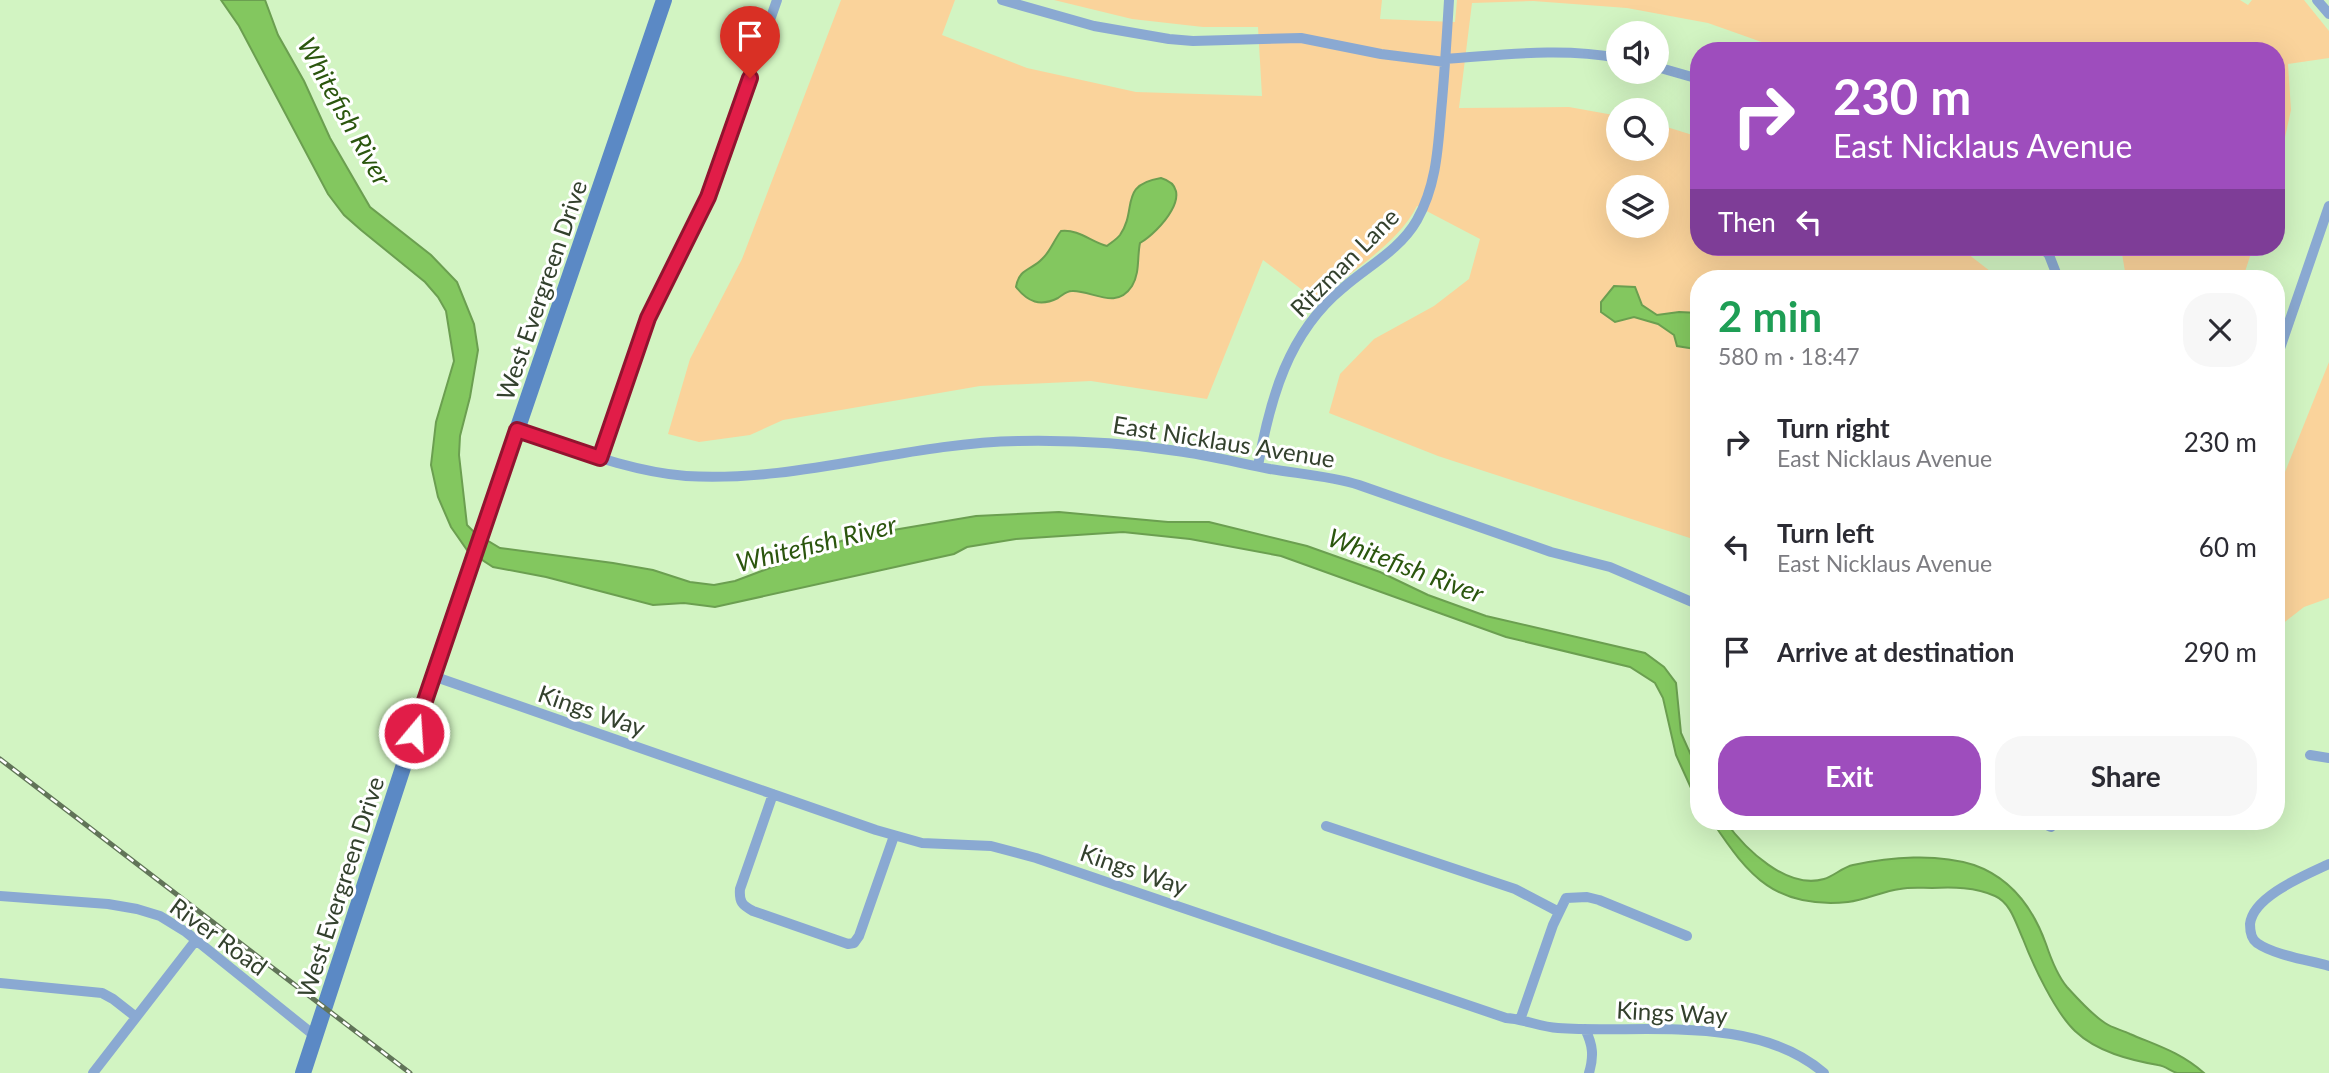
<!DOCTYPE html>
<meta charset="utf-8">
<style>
:root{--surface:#fff;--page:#f7f7f7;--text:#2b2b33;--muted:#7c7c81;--accent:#9e4dbd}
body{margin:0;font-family:Lato,sans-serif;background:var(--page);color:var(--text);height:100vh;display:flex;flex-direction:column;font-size:26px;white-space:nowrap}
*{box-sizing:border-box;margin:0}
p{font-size:23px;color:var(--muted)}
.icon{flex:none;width:38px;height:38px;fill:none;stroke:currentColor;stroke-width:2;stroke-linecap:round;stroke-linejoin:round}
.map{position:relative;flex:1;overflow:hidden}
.panel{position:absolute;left:1690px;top:270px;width:595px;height:560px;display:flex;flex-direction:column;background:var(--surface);border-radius:28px;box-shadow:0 7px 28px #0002}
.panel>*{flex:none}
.hud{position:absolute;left:1690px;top:42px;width:595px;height:214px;border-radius:28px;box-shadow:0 7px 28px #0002;background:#9e4dbd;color:#fff;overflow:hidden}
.fabs{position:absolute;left:1606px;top:21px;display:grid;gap:14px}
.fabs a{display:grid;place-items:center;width:63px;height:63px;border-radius:50%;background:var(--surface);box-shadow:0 7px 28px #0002;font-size:35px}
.pin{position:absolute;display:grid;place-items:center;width:60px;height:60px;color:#fff;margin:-72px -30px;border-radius:50% 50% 50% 0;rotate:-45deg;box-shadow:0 0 7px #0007}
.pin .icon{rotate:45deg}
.me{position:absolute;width:77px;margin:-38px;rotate:18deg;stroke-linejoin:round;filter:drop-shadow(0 0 5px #0008)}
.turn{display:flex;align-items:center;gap:24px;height:147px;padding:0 28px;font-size:32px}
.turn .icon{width:91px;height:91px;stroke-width:2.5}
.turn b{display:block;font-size:49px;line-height:60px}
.then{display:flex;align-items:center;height:66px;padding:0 28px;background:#0003;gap:14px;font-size:26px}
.round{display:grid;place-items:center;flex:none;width:74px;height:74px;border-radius:28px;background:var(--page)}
.headline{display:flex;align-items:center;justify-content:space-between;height:119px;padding:0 28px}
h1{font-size:42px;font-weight:700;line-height:52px;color:#1e9e55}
.primary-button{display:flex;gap:14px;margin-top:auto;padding:14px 28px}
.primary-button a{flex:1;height:80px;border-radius:28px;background:var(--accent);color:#fff;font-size:28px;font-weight:700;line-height:80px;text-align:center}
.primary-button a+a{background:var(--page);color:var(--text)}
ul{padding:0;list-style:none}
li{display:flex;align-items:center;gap:21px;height:105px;padding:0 28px}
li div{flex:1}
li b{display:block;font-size:26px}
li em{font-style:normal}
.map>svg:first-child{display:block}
.green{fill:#fad39b;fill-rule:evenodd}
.water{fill:#83c75f;stroke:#6b9f50;stroke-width:2}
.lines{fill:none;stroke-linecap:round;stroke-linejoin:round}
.street{stroke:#8aa9d2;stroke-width:10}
.secondary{stroke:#5b89c5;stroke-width:16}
.rail-casing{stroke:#617458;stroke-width:5}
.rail{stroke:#fff;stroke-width:2.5;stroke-dasharray:8;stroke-linecap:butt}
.route-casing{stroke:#92132f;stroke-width:18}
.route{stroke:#e11d48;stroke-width:12}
.labels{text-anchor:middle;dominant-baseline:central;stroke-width:6;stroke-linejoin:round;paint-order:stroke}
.street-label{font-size:24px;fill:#33412d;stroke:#fff}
.water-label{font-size:26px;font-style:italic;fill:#2b560e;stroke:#fff}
</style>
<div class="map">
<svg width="2329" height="1073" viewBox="0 0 2329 1073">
<rect width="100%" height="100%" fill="#d2f4c2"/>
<path class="green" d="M 841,0 L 955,0 L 942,35 L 1027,68 L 1136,92 L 1262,96 L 1258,27 L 1203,27 L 1132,19 L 1054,0 L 1382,0 L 1380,19 L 1455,22 L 1457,0 L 2240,0 L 2248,5 L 2252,0 L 2304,0 L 2329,31 L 2329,58 L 2288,64 L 2291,110 L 2277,174 L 2277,51 L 1787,51 L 1708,23 L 1627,8 L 1533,1 L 1472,3 L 1459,108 L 1569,107 L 1619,116 L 1619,149 L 1657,149 L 1657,124 L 1699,137 L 1699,247 L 1959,247 L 1999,278 L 1699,278 L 1699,541 L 1438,456 L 1329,413 L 1340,374 L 1374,339 L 1434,306 L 1469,279 L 1480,239 L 1417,206 C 1395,248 1350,269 1318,302 L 1263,260 L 1207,399 L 1091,381 L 980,386 L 783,420 L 750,435 L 699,442 L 668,434 L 690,359 L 742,259 ZM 1619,187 L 1657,187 L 1657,226 L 1619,226 Z
M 2121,247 L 2253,247 L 2243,278 L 2126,278 Z
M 2329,362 L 2329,598 L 2304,607 L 2277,628 L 2277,484 L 2283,477 Z"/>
<path class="water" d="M 221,0 L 265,0 L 278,35 L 304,81 L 330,138 L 370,207 L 431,255 L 457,282 L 474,324 L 478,350 L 470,397 L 460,436 L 459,455 L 467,525 L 475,533 L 500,548 L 613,563 L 653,570 L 690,582 L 714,585 L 735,581 L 852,537 L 976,516 L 1059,512 L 1168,522 L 1209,522 L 1307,546 L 1380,572 L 1428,595 L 1486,616 L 1645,653 L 1664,667 L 1676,683 L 1681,733 L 1699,773 L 1699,801 L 1691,788 L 1676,755 L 1663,698 L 1655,683 L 1630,667 L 1506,637 L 1281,556 L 1190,539 L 1123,532 L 1016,539 L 967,547 L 954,554 L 715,607 L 684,603 L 653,605 L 546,577 L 493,567 L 467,550 L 451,527 L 438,497 L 431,465 L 436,422 L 454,361 L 446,311 L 438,297 L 425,282 L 361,230 L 344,215 L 328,194 L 239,26 Z
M 1161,178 C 1198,189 1159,232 1140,243 C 1137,257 1140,273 1132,286 C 1116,311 1092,290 1072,291 C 1066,291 1063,295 1058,298 C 1040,307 1028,302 1016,287 C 1019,268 1032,270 1042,259 C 1050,252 1054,240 1061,231 C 1079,229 1091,242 1107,246 C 1112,242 1117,239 1120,235 C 1138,209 1118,185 1161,178 Z
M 1614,286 L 1635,287 L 1642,305 L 1657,315 L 1679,312 L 1699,313 L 1699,345 L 1695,349 L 1677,346 L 1674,335 L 1658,324 L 1634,317 L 1615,322 L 1601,312 L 1601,302 Z
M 1712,821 L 1725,821 C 1745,849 1787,890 1824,879 C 1834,876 1843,867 1853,865 C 1890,857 1937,853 1974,865 C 2011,878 2033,908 2046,944 C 2051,959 2057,975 2067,987 C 2076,997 2094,1016 2105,1023 C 2112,1028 2122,1030 2130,1034 C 2158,1046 2180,1052 2204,1073 C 2196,1073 2185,1073 2177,1073 C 2170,1071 2166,1066 2158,1065 C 2130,1060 2097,1052 2075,1031 C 2055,1012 2033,965 2023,939 C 2016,924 2011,903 1995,896 C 1975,887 1953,887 1932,888 C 1921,888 1910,887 1900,889 C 1883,891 1866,900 1848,902 C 1776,909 1749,877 1712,821 Z"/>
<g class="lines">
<path class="street" d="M 1002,0 L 1094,26 L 1169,39 L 1193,41 L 1301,38 L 1381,54 L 1445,62
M 2317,0 L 2329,14
M 1445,59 C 1504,55 1560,47 1619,58
M 1657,67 L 1699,79
M 2042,247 L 2049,255 L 2058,278
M 2277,357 L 2329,206
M 517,430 C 572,448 627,471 686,476 C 797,483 906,443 1018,441 C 1070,440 1125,443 1177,451 C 1208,455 1239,463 1270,469 C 1300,474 1330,476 1359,485 L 1551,552 L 1610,567 L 1699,605
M 600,458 L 648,318 L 708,196 L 777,0
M 1258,466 C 1270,399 1288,333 1343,288 C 1368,266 1400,250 1417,220 C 1438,182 1438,143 1442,101 C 1445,67 1447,34 1449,0
M 433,676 L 876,830 L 922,843 L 991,846 L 1036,858 L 1506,1018 C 1524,1019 1540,1027 1558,1028 C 1642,1034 1754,1013 1824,1073
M 2310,755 L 2329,758
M 773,794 L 740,889 C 739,902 742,905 753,911 L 848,944 L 854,943 L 859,936 L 894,836
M 2038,821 L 2051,827 L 2054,821
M 1326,826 L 1515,889 L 1559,912
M 2329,864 C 2306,875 2253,896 2250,924 C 2250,931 2251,939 2257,943 C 2274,955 2308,960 2329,966
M 0,896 L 108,904 L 137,909 L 160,916 L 186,932 L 315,1036
M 0,983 L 102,993 L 113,999 L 136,1017
M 1520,1020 L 1553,925 L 1566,898 L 1587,897 L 1599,900 L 1687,936
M 1585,1029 C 1593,1045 1594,1056 1589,1073
M 93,1073 L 196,940"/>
<path class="secondary" d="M 303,1073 L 433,676 L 664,0"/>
<g class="rail-casing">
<path id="rail" d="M 0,759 L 410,1073"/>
</g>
<use href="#rail" class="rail"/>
</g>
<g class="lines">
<g class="route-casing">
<path id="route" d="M 414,733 L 517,430 L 600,458 L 648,318 L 708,197 L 750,78"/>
</g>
<use href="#route" class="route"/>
</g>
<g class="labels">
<g class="street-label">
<text transform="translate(1344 262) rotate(-45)">Ritzman Lane</text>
<text transform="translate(541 290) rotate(-71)">West Evergreen Drive</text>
<text transform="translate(1224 441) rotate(9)">East Nicklaus Avenue</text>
<text transform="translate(592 710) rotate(19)">Kings Way</text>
<text transform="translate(1134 869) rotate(19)">Kings Way</text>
<text transform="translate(340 887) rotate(-72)">West Evergreen Drive</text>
<text transform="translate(219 936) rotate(36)">River Road</text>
<text transform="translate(1672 1012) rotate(3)">Kings Way</text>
</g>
<g class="water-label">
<text transform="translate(345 111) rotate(61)">Whitefish River</text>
<text transform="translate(816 543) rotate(-14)">Whitefish River</text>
<text transform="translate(1406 565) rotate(21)">Whitefish River</text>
</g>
</g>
</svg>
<div class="fabs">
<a><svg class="icon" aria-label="sound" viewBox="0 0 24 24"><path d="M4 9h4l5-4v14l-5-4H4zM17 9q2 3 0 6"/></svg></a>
<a><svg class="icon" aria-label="search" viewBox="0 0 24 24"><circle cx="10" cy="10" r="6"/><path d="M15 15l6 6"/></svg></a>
<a><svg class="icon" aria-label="layers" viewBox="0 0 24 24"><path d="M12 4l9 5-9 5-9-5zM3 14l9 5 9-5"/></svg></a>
</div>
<div class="pin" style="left:750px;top:78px;background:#d93025"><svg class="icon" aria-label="arrive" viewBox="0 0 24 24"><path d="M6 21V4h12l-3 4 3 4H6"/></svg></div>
<svg class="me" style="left:414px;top:733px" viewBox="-20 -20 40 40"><circle r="17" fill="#e11d48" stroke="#fff" stroke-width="3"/><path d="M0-11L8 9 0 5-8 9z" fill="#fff"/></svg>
<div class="hud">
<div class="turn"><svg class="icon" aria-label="right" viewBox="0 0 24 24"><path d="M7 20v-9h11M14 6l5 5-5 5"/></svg><div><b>230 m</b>East Nicklaus Avenue</div></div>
<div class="then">Then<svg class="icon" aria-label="left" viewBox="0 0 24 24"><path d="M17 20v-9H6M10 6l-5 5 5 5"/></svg></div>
</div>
<section class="panel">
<div class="headline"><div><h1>2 min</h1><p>580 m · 18:47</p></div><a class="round"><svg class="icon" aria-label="close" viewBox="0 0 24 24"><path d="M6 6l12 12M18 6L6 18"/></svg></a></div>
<ul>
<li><svg class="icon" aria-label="right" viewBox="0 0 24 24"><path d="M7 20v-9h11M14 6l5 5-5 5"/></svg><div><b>Turn right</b><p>East Nicklaus Avenue</p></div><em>230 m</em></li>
<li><svg class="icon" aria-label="left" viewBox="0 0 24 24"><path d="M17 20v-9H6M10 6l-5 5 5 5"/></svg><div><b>Turn left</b><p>East Nicklaus Avenue</p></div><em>60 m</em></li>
<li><svg class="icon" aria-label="arrive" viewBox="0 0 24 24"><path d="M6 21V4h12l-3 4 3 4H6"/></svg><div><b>Arrive at destination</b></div><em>290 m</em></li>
</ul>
<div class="primary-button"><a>Exit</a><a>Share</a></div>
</section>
</div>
